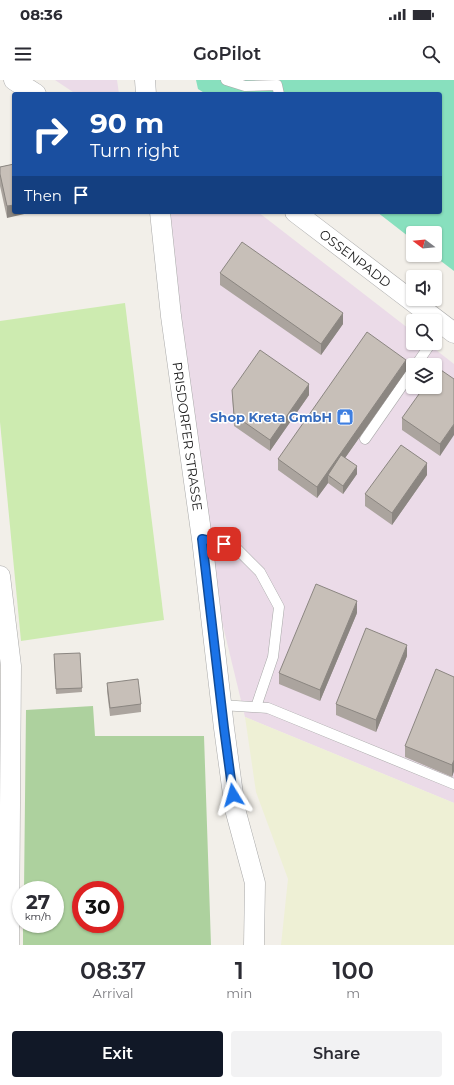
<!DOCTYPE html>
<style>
:root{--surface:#fff;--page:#f2f2f3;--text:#2b2b33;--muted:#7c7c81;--accent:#111827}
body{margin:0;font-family:Montserrat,sans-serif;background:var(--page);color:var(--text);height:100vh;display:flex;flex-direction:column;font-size:15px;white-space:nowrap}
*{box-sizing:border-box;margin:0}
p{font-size:13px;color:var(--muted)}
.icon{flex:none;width:22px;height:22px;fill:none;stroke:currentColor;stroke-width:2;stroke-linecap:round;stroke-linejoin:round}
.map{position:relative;height:865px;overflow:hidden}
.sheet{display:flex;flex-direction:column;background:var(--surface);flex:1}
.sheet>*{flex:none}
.hud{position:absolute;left:12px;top:12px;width:430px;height:122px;border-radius:4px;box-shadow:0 1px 3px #0004;background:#1a4fa0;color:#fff;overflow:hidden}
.needle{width:26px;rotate:286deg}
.buttons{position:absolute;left:406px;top:146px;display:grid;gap:8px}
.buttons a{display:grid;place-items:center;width:36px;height:36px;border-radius:4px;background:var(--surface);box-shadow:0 1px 3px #0004;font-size:20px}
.speed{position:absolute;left:12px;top:801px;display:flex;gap:8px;font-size:20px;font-weight:700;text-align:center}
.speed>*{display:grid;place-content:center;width:52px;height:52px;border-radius:50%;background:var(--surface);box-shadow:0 1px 3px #0004;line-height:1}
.speed small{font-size:10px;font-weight:400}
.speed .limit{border:6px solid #d22;background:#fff;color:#111}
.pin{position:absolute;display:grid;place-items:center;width:34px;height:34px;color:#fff;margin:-17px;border-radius:8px;box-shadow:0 2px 6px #0006}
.me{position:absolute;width:44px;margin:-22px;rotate:352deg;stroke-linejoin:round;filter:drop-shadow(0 0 3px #0008)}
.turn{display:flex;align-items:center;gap:14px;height:84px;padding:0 12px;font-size:18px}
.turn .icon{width:52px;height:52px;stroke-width:2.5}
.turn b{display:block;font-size:28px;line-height:34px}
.then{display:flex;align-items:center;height:38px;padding:0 12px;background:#0003;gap:8px;font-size:15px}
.eta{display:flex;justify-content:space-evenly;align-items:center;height:68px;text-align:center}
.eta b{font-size:24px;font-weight:600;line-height:28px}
.primary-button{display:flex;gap:8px;margin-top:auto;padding:8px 12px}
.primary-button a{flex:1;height:46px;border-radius:4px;background:var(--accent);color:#fff;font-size:16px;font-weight:600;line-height:46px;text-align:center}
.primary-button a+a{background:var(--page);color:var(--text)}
.status{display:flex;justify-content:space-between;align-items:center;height:28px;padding:0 20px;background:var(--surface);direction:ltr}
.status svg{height:11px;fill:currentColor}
header{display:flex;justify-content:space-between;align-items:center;height:52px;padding:0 12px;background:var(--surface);font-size:18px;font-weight:600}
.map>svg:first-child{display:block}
.industrial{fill:#ebdbe8;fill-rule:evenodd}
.farmland{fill:#eef0d5}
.grass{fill:#cdebb0}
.forest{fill:#add19e;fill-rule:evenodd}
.pitch{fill:#88e0be}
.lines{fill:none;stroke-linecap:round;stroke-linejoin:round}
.lane-casing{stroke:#a9a9a9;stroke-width:11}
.street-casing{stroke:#a9a9a9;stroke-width:21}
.lane{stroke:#fff;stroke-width:10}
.street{stroke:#fff;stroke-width:20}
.wall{fill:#aba49e}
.shaded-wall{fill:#8b8681}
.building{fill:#c7bfb8;stroke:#8b8681}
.route-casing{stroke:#114b97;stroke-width:10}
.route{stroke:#1a73e8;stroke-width:7}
.labels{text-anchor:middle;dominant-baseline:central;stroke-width:3;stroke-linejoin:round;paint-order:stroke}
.street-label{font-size:13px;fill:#222;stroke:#fff}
.shop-label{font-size:13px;font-weight:bold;fill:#366cbe;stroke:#fff;text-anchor:end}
</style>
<div class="status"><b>08:36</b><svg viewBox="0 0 49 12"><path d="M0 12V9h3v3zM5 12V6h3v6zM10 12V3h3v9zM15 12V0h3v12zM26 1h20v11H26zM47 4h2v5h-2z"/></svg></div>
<header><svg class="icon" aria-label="menu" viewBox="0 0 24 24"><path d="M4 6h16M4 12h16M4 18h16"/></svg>GoPilot<svg class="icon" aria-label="search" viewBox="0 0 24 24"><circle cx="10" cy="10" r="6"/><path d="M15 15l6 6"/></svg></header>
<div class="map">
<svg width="454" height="865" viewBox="0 0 454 865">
<rect width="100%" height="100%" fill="#f2efe9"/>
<path class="industrial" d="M 55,0 L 117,0 L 119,14 L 76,14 Z
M 157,132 L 258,132 L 413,252 L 413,263 L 427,263 L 454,284 L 454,723 L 245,637 L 202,459 ZM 413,285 L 435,285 L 435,307 L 413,307 Z"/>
<path class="farmland" d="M 245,637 L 454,723 L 454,865 L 281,865 L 288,799 L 256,712 Z"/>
<path class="grass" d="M 125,223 L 164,540 L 21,561 L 0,342 L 0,241 Z"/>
<path class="forest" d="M 93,626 L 95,656 L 204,656 L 211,865 L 23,865 L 23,844 L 55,844 L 55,810 L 24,810 L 26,630 ZM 81,810 L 115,810 L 115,844 L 81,844 Z"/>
<path class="pitch" d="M 196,0 L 454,0 L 454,191 L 433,175 L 435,175 L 435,153 L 413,153 L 413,160 L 377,132 L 440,132 L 440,14 L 206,14 L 198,9 Z"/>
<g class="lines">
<g class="lane-casing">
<path id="lane" d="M 226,0 L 245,6 L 277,5 L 279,14
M 416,285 L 431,263
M 365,359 L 413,290
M 202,459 L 234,466 L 260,492 L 279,527 L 273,577 L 256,627
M 221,625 L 268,628 L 454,704"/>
</g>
<g class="street-casing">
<g id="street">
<path d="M 14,0 L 36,14"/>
<path d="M 145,0 L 146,14"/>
<path id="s1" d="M 160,132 L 171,236 L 202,459 L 224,648 L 235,729 L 255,803 L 254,865"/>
<path id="s2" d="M 295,132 L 454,253"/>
<path d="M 0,496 L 11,586 L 9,865"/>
</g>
</g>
<use href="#lane" class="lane"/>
<use href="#street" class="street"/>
</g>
<path class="wall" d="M 14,84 L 7,138 L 0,106 L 0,87 Z
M 220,193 L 343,244 L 321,275 L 220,205 Z
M 406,291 L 345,378 L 357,394 L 343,414 L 328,403 L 317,418 L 278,390 L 278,379 Z
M 454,299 L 440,376 L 402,350 L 402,338 Z
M 232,310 L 309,315 L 270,371 L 234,346 Z
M 427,395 L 392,445 L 365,426 L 365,414 Z
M 357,533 L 320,621 L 279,604 L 279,593 Z
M 80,573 L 82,612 L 56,614 L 54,578 Z
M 407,576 L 376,652 L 336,635 L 336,624 Z
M 454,597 L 454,691 L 452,697 L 405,677 L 405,666 Z
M 107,603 L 141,624 L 141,632 L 110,636 L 107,611 Z"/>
<path class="shaded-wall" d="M 14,125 L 14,132 L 33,132 L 7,138 L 7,126 Z
M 343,233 L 343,244 L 321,275 L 321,264 Z
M 406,280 L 406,291 L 331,398 L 328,395 L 328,403 L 317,418 L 317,407 Z
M 309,304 L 309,315 L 270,371 L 270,360 Z
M 454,344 L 454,355 L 440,376 L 440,364 Z
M 427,383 L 427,395 L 392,445 L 392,433 Z
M 357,386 L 357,394 L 343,414 L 343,406 Z
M 357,521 L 357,533 L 320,621 L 320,610 Z
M 407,565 L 407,576 L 376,652 L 376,640 Z
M 454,680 L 454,691 L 452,697 L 452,685 Z"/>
<path class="building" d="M 14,84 L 14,125 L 7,126 L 0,94 L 0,87 Z
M 242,162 L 343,233 L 321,264 L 220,193 Z
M 367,252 L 406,280 L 317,407 L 278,379 Z
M 260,270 L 309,304 L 270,360 L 234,335 L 232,310 Z
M 438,288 L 454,299 L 454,344 L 440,364 L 402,338 L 424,307 L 435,307 L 435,292 Z
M 401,365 L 427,383 L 392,433 L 365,414 Z
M 341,375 L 357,386 L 343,406 L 328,395 Z
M 316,504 L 357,521 L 320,610 L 279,593 Z
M 366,548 L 407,565 L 376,640 L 336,624 Z
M 80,573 L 82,608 L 56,609 L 54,574 Z
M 436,589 L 454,597 L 454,680 L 452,685 L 405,666 Z
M 138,599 L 141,624 L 110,628 L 107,603 Z"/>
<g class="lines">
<g class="route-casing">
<path id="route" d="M 224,464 L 202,459 L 224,648 L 233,715"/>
</g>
<use href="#route" class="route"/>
</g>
<defs>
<g id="shop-square" transform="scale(0.9)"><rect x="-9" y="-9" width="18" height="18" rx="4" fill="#3f7fe0" stroke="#fff"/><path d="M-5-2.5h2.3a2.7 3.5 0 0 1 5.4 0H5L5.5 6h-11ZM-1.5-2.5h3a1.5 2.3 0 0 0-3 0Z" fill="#fff"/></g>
</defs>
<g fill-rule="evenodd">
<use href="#shop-square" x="345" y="337"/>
</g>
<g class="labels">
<g class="street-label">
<text stroke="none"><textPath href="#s2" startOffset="76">OSSENPADD</textPath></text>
<text stroke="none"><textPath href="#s1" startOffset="226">PRISDORFER STRASSE</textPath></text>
</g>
<g class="shop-label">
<text x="332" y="337">Shop Kreta GmbH</text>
</g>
</g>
</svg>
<div class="buttons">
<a><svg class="needle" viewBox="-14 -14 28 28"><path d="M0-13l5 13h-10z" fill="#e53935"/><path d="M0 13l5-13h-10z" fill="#7c7c81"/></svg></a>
<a><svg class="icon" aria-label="sound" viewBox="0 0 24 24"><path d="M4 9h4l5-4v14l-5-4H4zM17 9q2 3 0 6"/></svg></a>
<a><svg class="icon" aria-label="search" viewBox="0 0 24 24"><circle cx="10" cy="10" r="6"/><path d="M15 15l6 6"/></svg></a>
<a><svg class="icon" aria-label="layers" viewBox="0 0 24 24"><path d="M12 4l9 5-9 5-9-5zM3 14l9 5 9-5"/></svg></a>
</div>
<div class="speed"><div>27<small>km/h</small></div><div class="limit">30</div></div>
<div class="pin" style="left:224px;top:464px;background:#d93025"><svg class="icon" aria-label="arrive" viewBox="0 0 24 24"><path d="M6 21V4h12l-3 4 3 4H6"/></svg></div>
<svg class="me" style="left:233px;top:715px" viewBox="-20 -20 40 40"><path d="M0-17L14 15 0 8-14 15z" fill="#1a73e8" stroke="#fff" stroke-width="4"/></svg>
<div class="hud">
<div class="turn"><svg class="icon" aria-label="right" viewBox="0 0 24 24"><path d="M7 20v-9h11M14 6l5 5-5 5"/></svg><div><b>90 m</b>Turn right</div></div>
<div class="then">Then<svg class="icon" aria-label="arrive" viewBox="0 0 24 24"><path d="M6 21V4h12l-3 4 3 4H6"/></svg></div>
</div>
</div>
<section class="sheet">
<div class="eta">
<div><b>08:37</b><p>Arrival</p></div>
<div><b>1</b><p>min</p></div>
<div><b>100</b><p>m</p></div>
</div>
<div class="primary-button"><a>Exit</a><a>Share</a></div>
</section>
